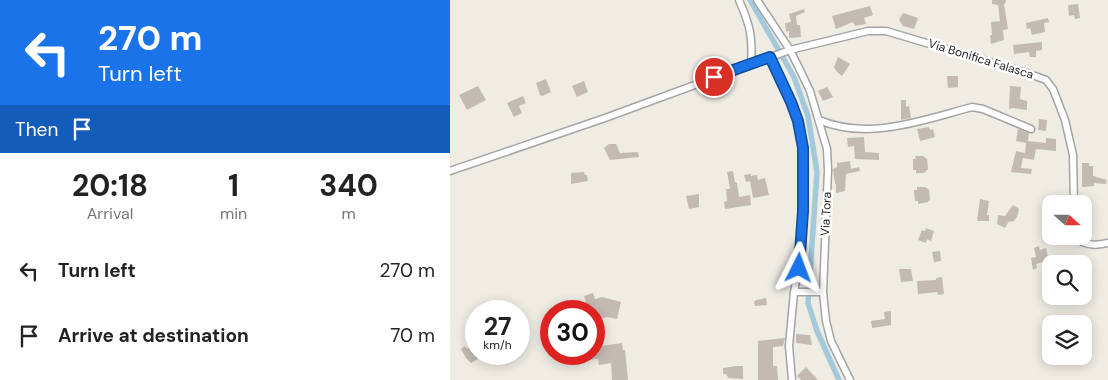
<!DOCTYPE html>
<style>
:root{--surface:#fff;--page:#f2f2f2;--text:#222;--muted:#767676}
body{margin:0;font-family:"DM Sans",sans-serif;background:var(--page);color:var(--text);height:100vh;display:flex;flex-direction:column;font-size:19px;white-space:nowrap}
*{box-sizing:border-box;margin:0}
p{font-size:16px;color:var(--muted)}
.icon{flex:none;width:28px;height:28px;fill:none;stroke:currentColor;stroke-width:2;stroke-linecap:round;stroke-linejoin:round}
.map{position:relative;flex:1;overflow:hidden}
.panel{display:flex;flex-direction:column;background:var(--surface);width:450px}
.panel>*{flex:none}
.top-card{background:#1a73e8;color:#fff;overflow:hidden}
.needle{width:32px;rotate:111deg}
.controls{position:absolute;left:592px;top:195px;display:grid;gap:10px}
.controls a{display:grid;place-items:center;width:50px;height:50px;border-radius:10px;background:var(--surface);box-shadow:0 2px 12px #0003;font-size:25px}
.speed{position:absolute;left:15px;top:300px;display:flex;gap:10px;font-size:25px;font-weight:700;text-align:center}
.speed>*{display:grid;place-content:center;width:65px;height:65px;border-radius:50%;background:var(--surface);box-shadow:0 2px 12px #0003;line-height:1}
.speed small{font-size:12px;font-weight:400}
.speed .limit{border:8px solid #d22;background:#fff;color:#111}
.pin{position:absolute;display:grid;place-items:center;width:42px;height:42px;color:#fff;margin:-21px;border:2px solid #fff;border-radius:50%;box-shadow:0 1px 5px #0007}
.me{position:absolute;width:55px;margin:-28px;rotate:3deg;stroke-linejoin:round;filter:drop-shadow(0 0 4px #0008)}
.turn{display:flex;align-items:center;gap:18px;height:105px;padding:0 15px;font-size:22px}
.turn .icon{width:65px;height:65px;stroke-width:2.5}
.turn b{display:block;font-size:35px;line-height:42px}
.then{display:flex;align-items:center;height:48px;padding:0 15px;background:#0003;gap:10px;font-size:19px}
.eta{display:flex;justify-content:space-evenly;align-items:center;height:85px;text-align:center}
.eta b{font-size:30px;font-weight:700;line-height:35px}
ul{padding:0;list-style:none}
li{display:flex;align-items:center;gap:15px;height:65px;padding:0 15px}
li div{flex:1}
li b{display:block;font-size:19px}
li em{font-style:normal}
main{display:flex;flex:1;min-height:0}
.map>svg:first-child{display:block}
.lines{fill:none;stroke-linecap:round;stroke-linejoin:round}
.canal{stroke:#a4c9db;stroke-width:5.5}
.building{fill:#c3bbb3}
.street-casing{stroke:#a4a4a4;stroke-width:9}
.street{stroke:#fff;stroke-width:6}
.route-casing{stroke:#114b97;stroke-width:12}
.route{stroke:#1a73e8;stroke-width:9}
.labels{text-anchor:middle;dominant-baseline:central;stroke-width:5;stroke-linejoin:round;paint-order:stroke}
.street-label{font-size:12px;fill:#1d1d1d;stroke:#fff}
</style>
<main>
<section class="panel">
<div class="top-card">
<div class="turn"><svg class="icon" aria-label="left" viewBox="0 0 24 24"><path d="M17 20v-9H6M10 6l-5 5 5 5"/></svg><div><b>270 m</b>Turn left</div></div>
<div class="then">Then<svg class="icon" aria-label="arrive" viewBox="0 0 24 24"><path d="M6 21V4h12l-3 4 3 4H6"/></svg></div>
</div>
<div class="eta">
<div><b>20:18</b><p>Arrival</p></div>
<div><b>1</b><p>min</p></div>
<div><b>340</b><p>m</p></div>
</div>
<ul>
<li><svg class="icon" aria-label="left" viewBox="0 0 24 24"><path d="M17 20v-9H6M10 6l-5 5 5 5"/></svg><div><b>Turn left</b></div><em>270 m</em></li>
<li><svg class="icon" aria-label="arrive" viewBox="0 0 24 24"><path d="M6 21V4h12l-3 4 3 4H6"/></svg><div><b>Arrive at destination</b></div><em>70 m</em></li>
</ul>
</section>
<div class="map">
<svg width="658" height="380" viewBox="0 0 658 380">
<rect width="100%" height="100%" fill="#eeece3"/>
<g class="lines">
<path class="canal" d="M 300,0 L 344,77 L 358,116 L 367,172 L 358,303 L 367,331 L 389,380"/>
</g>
<path class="building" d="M 542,0 L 556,0 L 555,4 L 554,4 L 558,29 L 553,30 L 554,40 L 541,44 L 540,35 L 542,35 L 541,22 L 550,21 L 548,5 L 542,4 Z
M 628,4 L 630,18 L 625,19 L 624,15 L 619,16 L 618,5 Z
M 420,6 L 423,15 L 414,18 L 416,24 L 405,26 L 403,22 L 386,29 L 382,16 Z
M 354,9 L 355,12 L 346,16 L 347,25 L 350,25 L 351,37 L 339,38 L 339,31 L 336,32 L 335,23 L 341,22 L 339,14 Z
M 453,13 L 468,18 L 464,29 L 453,26 L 449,20 Z
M 598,18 L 599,22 L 594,23 L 595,32 L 582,35 L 580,28 L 577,29 L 576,23 Z
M 592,42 L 592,50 L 586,51 L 586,57 L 580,57 L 579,52 L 564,54 L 563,45 Z
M 388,57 L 400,64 L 392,76 L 386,71 L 384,67 Z
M 497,76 L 508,76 L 508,87 L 498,88 Z
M 96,79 L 101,92 L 92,96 L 90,95 L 86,83 Z
M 134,81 L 138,92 L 127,97 L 122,86 Z
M 28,86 L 36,100 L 17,110 L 9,95 Z
M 560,86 L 571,87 L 570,99 L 577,101 L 577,110 L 563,108 L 559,109 Z
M 377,87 L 383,97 L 373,101 L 368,91 Z
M 73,96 L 76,103 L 69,106 L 72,113 L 64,117 L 57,103 Z
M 451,100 L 456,100 L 456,107 L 459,106 L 461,118 L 451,120 Z
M 589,119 L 597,120 L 596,131 L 588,130 Z
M 479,127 L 480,130 L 483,129 L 485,137 L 470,141 L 467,129 Z
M 568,129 L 579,133 L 578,141 L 596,143 L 596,138 L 606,139 L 606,151 L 586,149 L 584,160 L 573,158 L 571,168 L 582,169 L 581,174 L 561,172 L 566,151 L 575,153 L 576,143 L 566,141 Z
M 414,137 L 415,152 L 429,153 L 429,160 L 405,159 L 404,146 L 398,147 L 397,138 Z
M 159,144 L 166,144 L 170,153 L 188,152 L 189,157 L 160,160 L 154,148 Z
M 465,156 L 473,156 L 477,159 L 478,169 L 474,173 L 466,173 L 466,170 L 463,170 L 463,159 L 466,159 Z
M 400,161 L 401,169 L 409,167 L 410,171 L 396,174 L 395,191 L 386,193 L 386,184 L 385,184 L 383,169 L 387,167 L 387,163 Z
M 632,163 L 639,163 L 639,166 L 643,166 L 643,176 L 657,180 L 656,184 L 644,183 L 644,186 L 632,187 Z
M 283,171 L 285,182 L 287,183 L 289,197 L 300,195 L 301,205 L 275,209 L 274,202 L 277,201 L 276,189 L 280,189 L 277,172 Z
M 134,172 L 135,175 L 137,175 L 138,181 L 121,184 L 121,173 Z
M 301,174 L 301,176 L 307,175 L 308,180 L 315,178 L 319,195 L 303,198 L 300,181 L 296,182 L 294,175 Z
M 467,187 L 475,187 L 479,190 L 480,200 L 478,201 L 478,202 L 468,204 L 468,201 L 465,201 L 464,190 L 467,190 Z
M 249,194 L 249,207 L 239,209 L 236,196 Z
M 530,199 L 539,201 L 537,215 L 539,215 L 539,221 L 527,221 Z
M 563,205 L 569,209 L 567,217 L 564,221 L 560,222 L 559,221 L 555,228 L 547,224 L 548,215 L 555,216 Z
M 476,228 L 484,231 L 481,241 L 477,239 L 476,243 L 468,240 L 472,230 L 475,231 Z
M 589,246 L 590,250 L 596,248 L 598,258 L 595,259 L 596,261 L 586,264 L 587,268 L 583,270 L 581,258 L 586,257 L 584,248 Z
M 490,251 L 491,261 L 484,262 L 482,252 Z
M 449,269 L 461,269 L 463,281 L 451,282 Z
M 492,277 L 494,294 L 488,295 L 487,292 L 468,294 L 467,281 L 486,280 L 486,278 Z
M 143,293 L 145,299 L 152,297 L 171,302 L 167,319 L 157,317 L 144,321 L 144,311 L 112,311 L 136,302 L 134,296 Z
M 316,298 L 317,305 L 305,306 L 304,302 L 306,300 Z
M 441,311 L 441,325 L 422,328 L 421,321 L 435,319 L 434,312 Z
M 346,334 L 360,335 L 362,345 L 346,343 Z
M 335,338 L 333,346 L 323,347 L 323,366 L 327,366 L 328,380 L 308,380 L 308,341 Z
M 172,343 L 173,350 L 175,350 L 178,380 L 162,380 L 161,363 L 149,365 L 148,359 L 136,360 L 134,354 L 144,354 L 144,347 Z
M 15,346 L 17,349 L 20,347 L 28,359 L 21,363 L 16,358 L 11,349 Z
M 286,366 L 293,366 L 293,379 L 278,378 L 276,374 L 273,374 L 273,368 Z
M 356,367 L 368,380 L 351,380 L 347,376 Z"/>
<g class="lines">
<g class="street-casing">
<path id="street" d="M 289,0 C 300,25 303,37 301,64
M 307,0 L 340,50 L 349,68 L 360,91 L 377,149 L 378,170 L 373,292 L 376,321 L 381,341 L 400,380
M 320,57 L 341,102 L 348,121 L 354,157 L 353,211 L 350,261 L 344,292
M 369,120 C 418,141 474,120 522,107 L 533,109 L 581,129
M 0,171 L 155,118 L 340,50 L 418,31 L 436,31 L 577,73 L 596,80 L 603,89 L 615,120 L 623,155 L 624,204
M 630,236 L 632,242 C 641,246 648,245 658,243
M 342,380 L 339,346 L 344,292 L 373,292"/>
</g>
<use href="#street" class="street"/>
</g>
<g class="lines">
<g class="route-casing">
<path id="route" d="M 264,77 L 320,57 L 341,102 L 348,121 L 353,148 L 353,211 L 349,268"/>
</g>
<use href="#route" class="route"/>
</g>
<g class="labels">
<g class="street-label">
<text transform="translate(531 59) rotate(17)">Via Bonifica Falasca</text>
<text transform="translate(376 214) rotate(-87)">Via Tora</text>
</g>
</g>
</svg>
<div class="controls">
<a><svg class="needle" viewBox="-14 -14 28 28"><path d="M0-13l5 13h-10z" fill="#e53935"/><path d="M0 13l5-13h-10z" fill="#767676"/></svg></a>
<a><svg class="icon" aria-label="search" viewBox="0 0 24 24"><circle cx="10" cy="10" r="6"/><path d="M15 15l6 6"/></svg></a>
<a><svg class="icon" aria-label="layers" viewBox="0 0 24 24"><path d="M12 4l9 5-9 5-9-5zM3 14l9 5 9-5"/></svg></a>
</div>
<div class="speed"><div>27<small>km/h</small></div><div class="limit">30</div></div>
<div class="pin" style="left:264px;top:77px;background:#d93025"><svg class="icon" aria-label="arrive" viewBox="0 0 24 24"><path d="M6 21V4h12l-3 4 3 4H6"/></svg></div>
<svg class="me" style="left:349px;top:268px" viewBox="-20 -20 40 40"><path d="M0-17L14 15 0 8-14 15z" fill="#1a73e8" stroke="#fff" stroke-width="4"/></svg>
</div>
</main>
